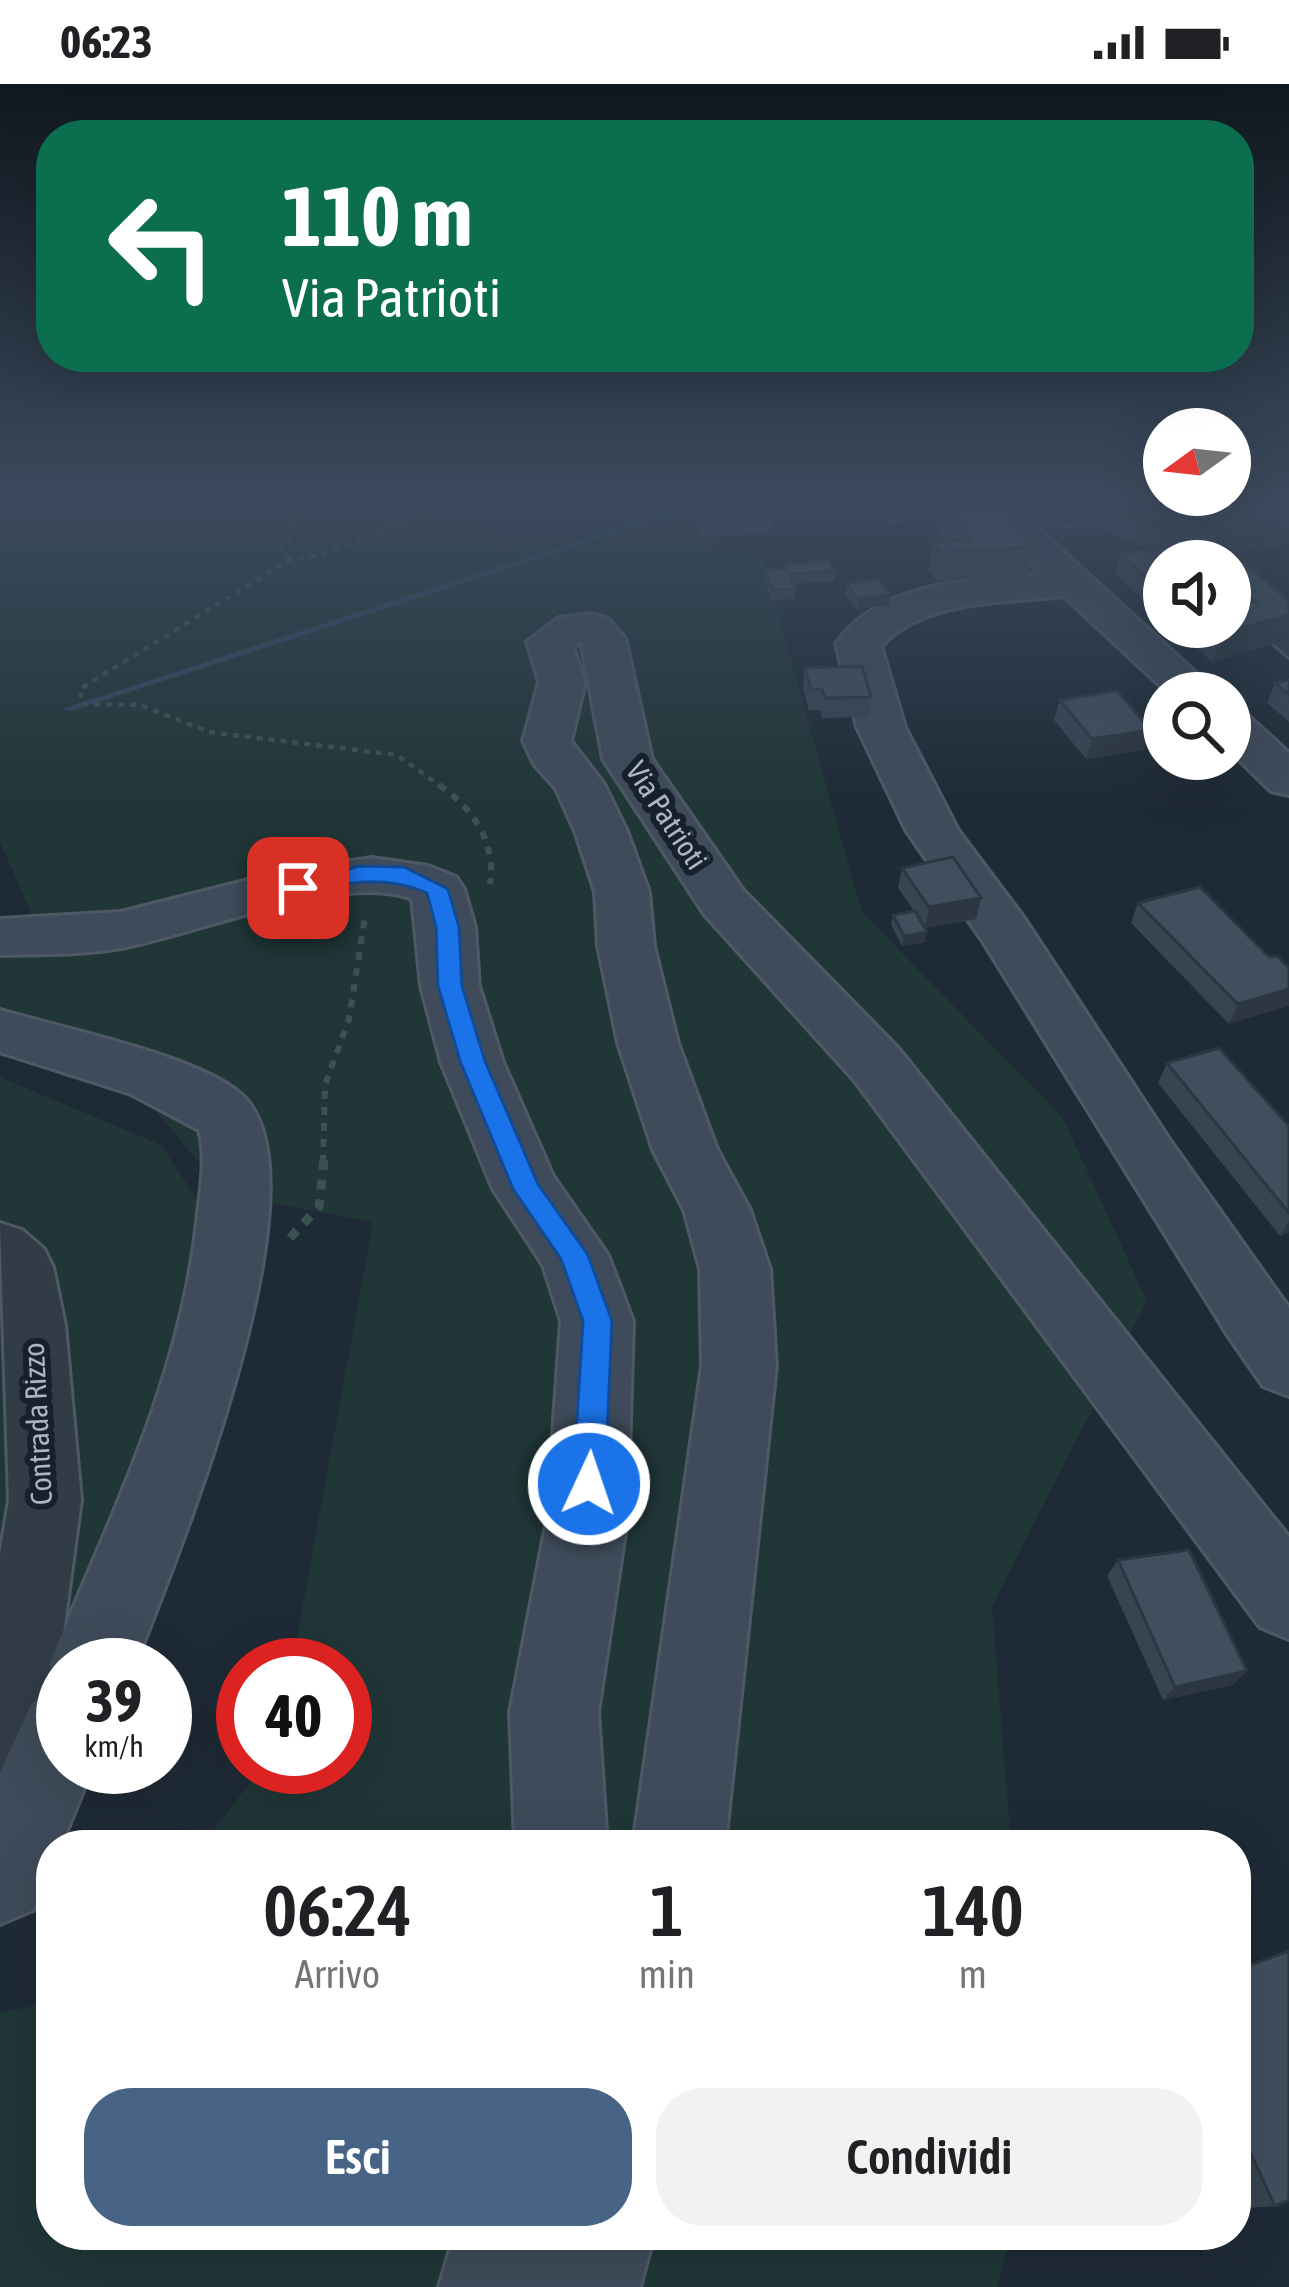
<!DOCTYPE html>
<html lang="it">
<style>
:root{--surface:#fff;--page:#f2f2f2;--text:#202124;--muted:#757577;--accent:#476486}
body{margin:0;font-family:"Asap Condensed",sans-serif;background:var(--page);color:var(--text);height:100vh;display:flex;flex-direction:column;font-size:45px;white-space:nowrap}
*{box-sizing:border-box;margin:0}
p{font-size:39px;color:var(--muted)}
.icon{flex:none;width:66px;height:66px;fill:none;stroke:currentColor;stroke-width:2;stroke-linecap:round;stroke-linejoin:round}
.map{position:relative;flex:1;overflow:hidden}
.details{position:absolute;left:36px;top:1746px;width:1215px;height:420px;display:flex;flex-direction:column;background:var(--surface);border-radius:48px;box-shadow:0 12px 48px #0002}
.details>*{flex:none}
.hud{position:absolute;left:36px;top:36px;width:1218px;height:252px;border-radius:48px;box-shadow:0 12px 48px #0002;background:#0b6e4f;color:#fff;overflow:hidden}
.needle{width:78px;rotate:255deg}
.tools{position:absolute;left:1143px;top:324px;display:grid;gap:24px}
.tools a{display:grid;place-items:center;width:108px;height:108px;border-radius:50%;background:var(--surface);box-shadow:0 12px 48px #0002;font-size:60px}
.speed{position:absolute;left:36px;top:1554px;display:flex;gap:24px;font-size:60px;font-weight:700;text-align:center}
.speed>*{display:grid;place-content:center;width:156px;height:156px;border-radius:50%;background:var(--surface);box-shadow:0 12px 48px #0002;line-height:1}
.speed small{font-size:30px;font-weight:400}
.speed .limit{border:18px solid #d22;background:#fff;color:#111}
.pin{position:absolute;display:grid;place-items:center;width:102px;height:102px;color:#fff;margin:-51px;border-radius:24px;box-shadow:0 6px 18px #0006}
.me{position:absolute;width:132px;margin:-66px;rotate:3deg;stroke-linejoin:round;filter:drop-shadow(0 0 9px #0008)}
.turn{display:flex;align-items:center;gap:42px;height:252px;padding:0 48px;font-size:54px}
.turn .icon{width:156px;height:156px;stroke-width:2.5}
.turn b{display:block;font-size:84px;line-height:102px}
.eta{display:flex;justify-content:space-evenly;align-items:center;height:204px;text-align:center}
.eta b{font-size:72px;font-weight:600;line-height:84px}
.primary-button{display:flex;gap:24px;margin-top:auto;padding:24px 48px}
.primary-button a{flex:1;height:138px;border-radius:48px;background:var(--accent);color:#fff;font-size:48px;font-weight:600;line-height:138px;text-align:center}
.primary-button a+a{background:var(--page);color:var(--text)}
.status{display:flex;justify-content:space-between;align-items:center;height:84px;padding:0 60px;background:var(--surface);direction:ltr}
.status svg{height:33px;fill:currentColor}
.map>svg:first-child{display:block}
.green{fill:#203637}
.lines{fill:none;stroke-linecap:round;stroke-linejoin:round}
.stream{fill:#2f475f;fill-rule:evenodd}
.lane-casing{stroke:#4e5965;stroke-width:6}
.street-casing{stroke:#4e5965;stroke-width:6}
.secondary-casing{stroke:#4e5965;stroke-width:6}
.path-far2{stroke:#3a5252;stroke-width:4.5;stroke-dasharray:6 6;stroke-linecap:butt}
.path-far1{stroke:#3a5252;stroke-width:6;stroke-dasharray:8 8;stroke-linecap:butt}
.path{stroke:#3a5252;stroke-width:9;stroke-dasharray:10 10;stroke-linecap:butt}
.lane{fill:#313c47;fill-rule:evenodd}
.street{fill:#313c47;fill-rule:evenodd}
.secondary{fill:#3f4b5a;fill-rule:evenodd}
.wall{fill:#374451}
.shaded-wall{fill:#2d3742}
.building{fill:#404f5e;stroke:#2d3742;stroke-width:3}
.route{fill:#1a73e8;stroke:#114b97;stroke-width:3}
.labels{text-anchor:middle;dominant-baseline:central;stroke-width:12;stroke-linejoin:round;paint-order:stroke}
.street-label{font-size:30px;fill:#aab6c4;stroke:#17212b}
</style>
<div class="status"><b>06:23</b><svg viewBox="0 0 49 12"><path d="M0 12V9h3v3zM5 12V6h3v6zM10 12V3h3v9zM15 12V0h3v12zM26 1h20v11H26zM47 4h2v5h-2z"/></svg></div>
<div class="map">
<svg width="1289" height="2203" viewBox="0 0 1289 2203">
<rect width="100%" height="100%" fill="#1e2a36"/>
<path class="green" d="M 0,414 L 527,414 L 474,447 L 521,459 L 691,440 L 700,458 L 762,473 L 862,828 L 1063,1034 L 1147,1217 L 992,1522 L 1011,1761 L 202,1761 L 262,1683 L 345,1683 L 345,1581 L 292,1581 L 373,1138 L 225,1110 L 141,1009 L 0,968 L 0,868 L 48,868 L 0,758 Z
M 0,993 L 161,1061 L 204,1126 L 172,1386 L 63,1581 L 63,1650 L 0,1803 Z
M 51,1918 L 51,2151 L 1011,2151 L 997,2203 L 0,2203 L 0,1929 Z"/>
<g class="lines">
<path class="stream" d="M 695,418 L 698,419 L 698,423 L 71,627 L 62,625 Z"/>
<g class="lane-casing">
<path id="lane" d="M 1005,430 L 1110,432 L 1119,437 L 1110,442 L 999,439 L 996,435 Z
M 1230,504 L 1289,556 L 1289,573 L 1230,521 Z"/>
</g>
<g class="street-casing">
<path id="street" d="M 0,1139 L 22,1146 L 44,1165 L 53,1183 L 65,1241 L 81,1416 L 55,1610 L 29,1696 L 0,1707 L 0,1471 L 9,1416 Z"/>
</g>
<g class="secondary-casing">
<path id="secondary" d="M 963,414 L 1005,414 L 1218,609 L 1168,609 L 1064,512 C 1004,519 925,515 881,562 L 905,643 L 958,746 L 1024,834 L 1169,1055 L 1289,1224 L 1289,1312 L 1263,1302 L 1227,1250 L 982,856 L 906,746 L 857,643 L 836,560 C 878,498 973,496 1040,489 Z
M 592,530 L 607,534 L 625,554 L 652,675 L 743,806 L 899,965 L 1289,1453 L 1289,1555 L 1260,1543 L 855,997 L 705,831 L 603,675 L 581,557 L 573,563 L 585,598 L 571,657 L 604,700 L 627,747 L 649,808 L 654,862 L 678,959 L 717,1065 L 750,1126 L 770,1185 L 776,1282 L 725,1761 L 633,1761 L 702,1282 L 700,1185 L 684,1126 L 653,1066 L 618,959 L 598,862 L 595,808 L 575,747 L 556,705 L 534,680 L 523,657 L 539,598 L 527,558 L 559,534 Z
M 1230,627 L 1247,631 L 1289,669 L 1289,711 L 1271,707 L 1230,667 Z
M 372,774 L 428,782 L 456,793 L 464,805 L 475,843 L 479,902 L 503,978 L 553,1092 L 608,1171 L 633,1237 L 627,1436 L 598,1628 L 607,1761 L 515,1761 L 510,1628 L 547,1436 L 561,1237 L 543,1181 L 493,1105 L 441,978 L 421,902 L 412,815 C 344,787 196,851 121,864 C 81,871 40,870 0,871 L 0,835 L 121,828 L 284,787 Z
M 0,926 C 61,944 197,971 242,1011 C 333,1096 174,1480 135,1581 L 63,1581 L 63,1683 L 93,1683 L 61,1761 L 51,1761 L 51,1784 L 33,1826 L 0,1840 L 0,1688 L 32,1619 L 60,1607 L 49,1581 C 109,1436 180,1295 197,1138 C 200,1108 207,1076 199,1046 L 131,1010 L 0,968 Z
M 454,2151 L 654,2151 L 640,2203 L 439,2203 Z"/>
</g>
<path class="path-far2" d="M 27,414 L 57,414
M 289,476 L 281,467 L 308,422 L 302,414
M 443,704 L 397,671 L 209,648 L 140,621 L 82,620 L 80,605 L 289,476 L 325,470 L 457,414"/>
<path class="path-far1" d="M 439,701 C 473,724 496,758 490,800
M 323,1079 L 325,1001 L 349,935 L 365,833"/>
<path class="path" d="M 290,1154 L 319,1123 L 324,1076"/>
<use href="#lane" class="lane"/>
<use href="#street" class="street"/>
<use href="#secondary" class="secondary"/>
</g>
<path class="wall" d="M 695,414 L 767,414 L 772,430 L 771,449 L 700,453 L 695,424 Z
M 914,414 L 983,414 L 1033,463 L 1027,491 L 937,497 L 928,486 L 933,459 L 946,457 Z
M 1020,414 L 1231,414 L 1229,414 L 1240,420 L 1242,414 L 1288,414 L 1289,461 L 1248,466 L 1244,477 L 1289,517 L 1212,578 L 1186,554 L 1190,543 L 1230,543 L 1230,477 L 1164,477 L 1164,535 L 1115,490 L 1120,470 L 1148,466 L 1097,441 L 1075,445 L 1070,439 L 1071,432 L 1035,431 Z
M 879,421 L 911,428 L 909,438 L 884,440 L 878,431 Z
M 785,480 L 835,487 L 834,497 L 794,500 L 796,505 L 795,515 L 772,516 L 764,496 L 764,486 L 784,484 Z
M 846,500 L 890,511 L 889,521 L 857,525 L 845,510 Z
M 805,584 L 871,613 L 868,633 L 822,634 L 820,626 L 809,626 L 803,604 Z
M 1289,596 L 1289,638 L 1267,619 L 1275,599 Z
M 1060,616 L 1151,646 L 1144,666 L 1086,675 L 1054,636 Z
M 902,784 L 976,835 L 925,844 L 925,858 L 902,862 L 891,841 L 893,831 L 914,827 L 898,804 Z
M 1138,819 L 1269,873 L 1229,940 L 1131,839 Z
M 1167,979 L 1289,1042 L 1289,1148 L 1280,1152 L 1158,999 Z
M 1118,1476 L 1233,1601 L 1163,1616 L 1107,1492 Z
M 1236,1886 L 1275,2122 L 1249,2124 L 1236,2097 Z"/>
<path class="shaded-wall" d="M 531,414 L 549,414 L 531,421 Z
M 1104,416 L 1097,443 L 1075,445 L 1082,418 Z
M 1289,435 L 1289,461 L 1248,466 L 1243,478 L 1229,477 L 1236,456 L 1245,440 Z
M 1027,437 L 1021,464 L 1011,438 Z
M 890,511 L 889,521 L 857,525 L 858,515 Z
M 1289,531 L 1289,556 L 1212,578 L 1222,549 Z
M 1151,646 L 1144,666 L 1086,675 L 1092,655 Z
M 981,814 L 976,835 L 925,844 L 929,823 Z
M 927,848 L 925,858 L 902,862 L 904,852 Z
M 1289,905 L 1289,922 L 1229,940 L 1238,920 Z
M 1289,1137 L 1289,1148 L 1280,1152 Z
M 1247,1587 L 1233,1601 L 1163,1616 L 1175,1603 Z"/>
<path class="building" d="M 697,414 L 767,414 L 772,430 L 701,433 Z
M 938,414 L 983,414 L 984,416 L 998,415 L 1027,437 L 1011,438 L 1033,463 L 942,469 L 933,459 L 970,455 Z
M 1078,414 L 1102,414 L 1104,416 L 1082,418 Z
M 1104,414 L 1149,414 L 1199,439 L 1289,517 L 1289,531 L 1222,549 L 1215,543 L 1230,543 L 1230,521 L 1255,518 L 1230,495 L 1230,477 L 1210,477 L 1178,448 Z
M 1164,414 L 1228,414 L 1255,428 L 1243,414 L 1288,414 L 1289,435 L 1245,440 L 1253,451 L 1236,456 Z
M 904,419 L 911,428 L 885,430 L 879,421 Z
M 1166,463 L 1183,477 L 1164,477 L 1164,510 L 1120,470 Z
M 829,477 L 835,487 L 790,490 L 796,505 L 773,506 L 764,486 L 787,484 L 785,480 Z
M 878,495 L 890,511 L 858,515 L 846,500 Z
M 862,582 L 871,613 L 825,614 L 822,605 L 811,606 L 805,584 Z
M 1289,596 L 1289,611 L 1275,599 Z
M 1117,607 L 1151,646 L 1092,655 L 1060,616 Z
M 953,773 L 981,814 L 929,823 L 902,784 Z
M 1200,803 L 1269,873 L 1277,872 L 1289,884 L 1289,905 L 1238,920 L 1138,819 Z
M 915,827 L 927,848 L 904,852 L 893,831 Z
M 1219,964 L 1289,1042 L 1289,1129 L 1167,979 Z
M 1189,1466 L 1247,1587 L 1175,1603 L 1118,1476 Z
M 1289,1867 L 1289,2116 L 1275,2122 L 1236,2038 L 1236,1886 Z"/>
<linearGradient id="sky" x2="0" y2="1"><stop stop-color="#10171e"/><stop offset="0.57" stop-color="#3b4a5d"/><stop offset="1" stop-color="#3b4a5d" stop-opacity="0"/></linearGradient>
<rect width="1289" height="723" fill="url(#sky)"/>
<path class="route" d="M 359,782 L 404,783 L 448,805 L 459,843 L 462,902 L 485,977 L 538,1100 L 588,1171 L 612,1237 L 605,1400 L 601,1410 L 589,1414 L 578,1410 L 573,1400 L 583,1237 L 561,1175 L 513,1105 L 460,977 L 438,902 L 436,843 L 427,809 C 382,789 344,799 298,811 L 286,804 Z"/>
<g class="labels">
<g class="street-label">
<text transform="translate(667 731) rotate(57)">Via Patrioti</text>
<text transform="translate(37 1340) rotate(-93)">Contrada Rizzo</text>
</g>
</g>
</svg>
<div class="tools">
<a><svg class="needle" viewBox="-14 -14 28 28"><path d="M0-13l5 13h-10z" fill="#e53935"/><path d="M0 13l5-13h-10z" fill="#757577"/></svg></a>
<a><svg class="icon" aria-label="sound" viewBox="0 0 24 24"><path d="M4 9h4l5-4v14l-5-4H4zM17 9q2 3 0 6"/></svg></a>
<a><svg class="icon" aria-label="search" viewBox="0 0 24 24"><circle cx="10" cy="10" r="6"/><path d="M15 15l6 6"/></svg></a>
</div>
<div class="speed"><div>39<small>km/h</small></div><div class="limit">40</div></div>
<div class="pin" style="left:298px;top:804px;background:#d93025"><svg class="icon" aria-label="arrive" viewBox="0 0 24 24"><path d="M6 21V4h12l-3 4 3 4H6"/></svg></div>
<svg class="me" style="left:589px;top:1400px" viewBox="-20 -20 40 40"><circle r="17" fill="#1a73e8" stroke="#fff" stroke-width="3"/><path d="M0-11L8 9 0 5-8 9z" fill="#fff"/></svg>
<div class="hud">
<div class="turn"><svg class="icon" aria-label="left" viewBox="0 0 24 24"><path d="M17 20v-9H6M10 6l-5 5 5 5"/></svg><div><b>110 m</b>Via Patrioti</div></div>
</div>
<section class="details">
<div class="eta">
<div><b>06:24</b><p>Arrivo</p></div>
<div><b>1</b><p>min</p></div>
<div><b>140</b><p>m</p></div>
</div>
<div class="primary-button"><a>Esci</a><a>Condividi</a></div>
</section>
</div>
